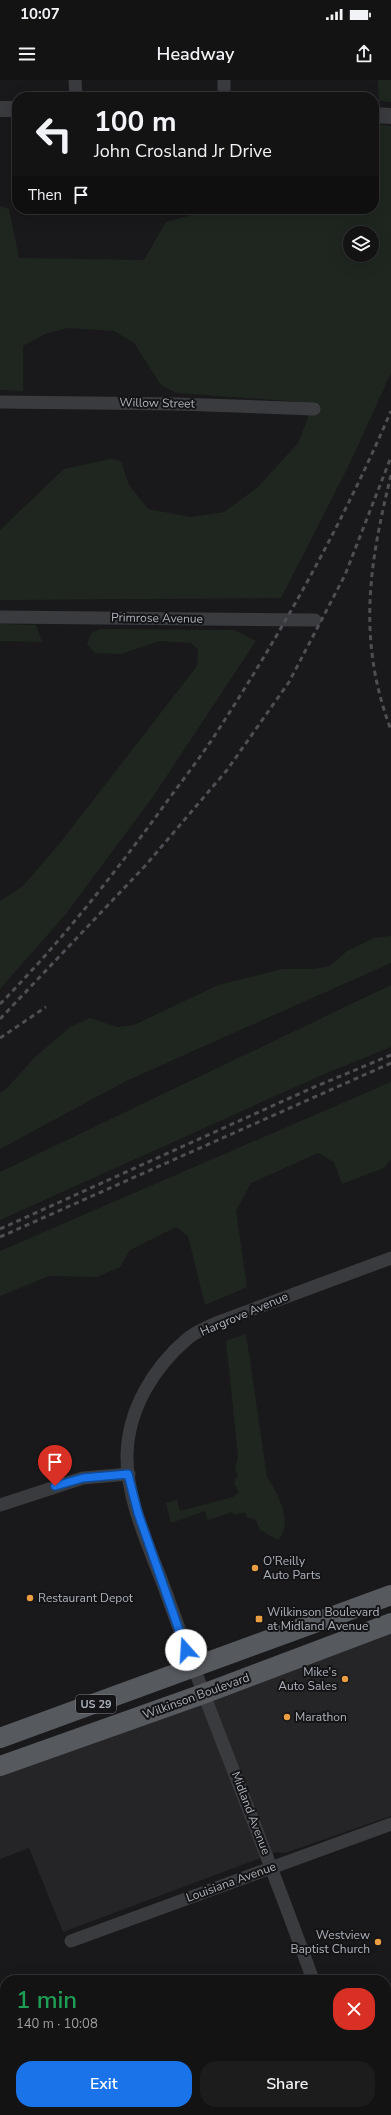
<!DOCTYPE html>
<meta charset="utf-8">
<style>
:root{--surface:#131314;--page:#1c1c1d;--text:#f1f3f6;--muted:#9d9ea0;--line:#323234;--accent:#1a73e8}
body{margin:0;font-family:"Nunito Sans",sans-serif;background:var(--page);color:var(--text);height:100vh;display:flex;flex-direction:column;font-size:15px;white-space:nowrap}
*{box-sizing:border-box;margin:0}
p{font-size:13px;color:var(--muted)}
.icon{flex:none;width:22px;height:22px;fill:none;stroke:currentColor;stroke-width:2;stroke-linecap:round;stroke-linejoin:round}
.map{position:relative;flex:1;overflow:hidden}
.panel{position:absolute;left:0px;top:1895px;width:391px;height:140px;display:flex;flex-direction:column;background:var(--surface);border-radius:16px 16px 0 0;box-shadow:0 4px 16px #0002,0 0 0 1px var(--line)}
.panel>*{flex:none}
.guide{position:absolute;left:12px;top:12px;width:367px;height:122px;border-radius:16px;box-shadow:0 4px 16px #0002,0 0 0 1px var(--line);background:#131314;color:var(--text);overflow:hidden}
.buttons{position:absolute;left:343px;top:146px;display:grid;gap:8px}
.buttons a{display:grid;place-items:center;width:36px;height:36px;border-radius:50%;background:var(--surface);box-shadow:0 4px 16px #0002,0 0 0 1px var(--line);font-size:20px}
.pin{position:absolute;display:grid;place-items:center;width:34px;height:34px;color:#fff;margin:-41px -17px;border-radius:50% 50% 50% 0;rotate:-45deg;box-shadow:0 0 4px #0007}
.pin .icon{rotate:45deg}
.me{position:absolute;width:44px;margin:-22px;rotate:341deg;stroke-linejoin:round;filter:drop-shadow(0 0 3px #0008)}
.turn{display:flex;align-items:center;gap:14px;height:84px;padding:0 16px;font-size:18px}
.turn .icon{width:52px;height:52px;stroke-width:2.5}
.turn b{display:block;font-size:28px;line-height:34px}
.then{display:flex;align-items:center;height:38px;padding:0 16px;background:#0003;gap:8px;font-size:15px}
.round{display:grid;place-items:center;flex:none;width:42px;height:42px;border-radius:16px;background:var(--page)}
.overview{display:flex;align-items:center;justify-content:space-between;height:68px;padding:0 16px}
h1{font-size:24px;font-weight:600;line-height:30px;color:#1e9e55}
.cta{display:flex;gap:8px;margin-top:auto;padding:8px 16px}
.cta a{flex:1;height:46px;border-radius:16px;background:var(--accent);color:#fff;font-size:16px;font-weight:600;line-height:46px;text-align:center}
.cta a+a{background:var(--page);color:var(--text)}
.status{display:flex;justify-content:space-between;align-items:center;height:28px;padding:0 20px;background:var(--surface);direction:ltr}
.status svg{height:11px;fill:currentColor}
header{display:flex;justify-content:space-between;align-items:center;height:52px;padding:0 16px;background:var(--surface);font-size:18px;font-weight:600}
.map>svg:first-child{display:block}
.built{fill:#252528}
.green{fill:#1f261f;fill-rule:evenodd}
.lines{fill:none;stroke-linecap:round;stroke-linejoin:round}
.minor{stroke:#3a3b3f;stroke-width:13}
.tertiary{stroke:#3a3b3f;stroke-width:16}
.primary{stroke:#56595e;stroke-width:20}
.rail{stroke:#4d4f54;stroke-width:3;stroke-dasharray:5 4;stroke-linecap:butt}
.route-casing{stroke:#114b97;stroke-width:10}
.route{stroke:#1a73e8;stroke-width:7}
.poi-dot{fill:#ea9e41;stroke:#141416;stroke-width:1.5}
.labels{text-anchor:middle;dominant-baseline:central;stroke-width:4;stroke-linejoin:round;paint-order:stroke}
.shield{fill:#141416;stroke:#7e8289;stroke-width:1}
.shield-label{font-size:11px;font-weight:bold;fill:#acb1ba}
.street-label{font-size:12px;fill:#acb1ba;stroke:#141416}
.poi-label{font-size:12px;fill:#acb1ba;stroke:#141416;text-anchor:start}
</style>
<div class="status"><b>10:07</b><svg viewBox="0 0 49 12"><path d="M0 12V9h3v3zM5 12V6h3v6zM10 12V3h3v9zM15 12V0h3v12zM26 1h20v11H26zM47 4h2v5h-2z"/></svg></div>
<header><svg class="icon" aria-label="menu" viewBox="0 0 24 24"><path d="M4 6h16M4 12h16M4 18h16"/></svg>Headway<svg class="icon" aria-label="share" viewBox="0 0 24 24"><path d="M12 15V3M7 8l5-5 5 5M5 13v7h14v-7"/></svg></header>
<div class="map">
<svg width="391" height="2035" viewBox="0 0 391 2035">
<rect width="100%" height="100%" fill="#19191b"/>
<path class="built" d="M 391,1552 L 391,1736 L 285,1773 L 277,1772 L 63,1852 L 29,1768 L 0,1779 L 0,1694 Z"/>
<path class="green" d="M 378,0 L 391,0 L 391,22 L 379,21 Z
M 374,44 L 391,46 L 391,293 L 348,387 L 281,518 L 0,520 L 0,450 L 64,389 L 110,379 L 121,381 L 129,405 L 148,429 L 191,437 L 224,432 L 258,407 L 298,363 L 308,338 L 301,322 L 177,313 L 161,305 L 134,263 L 114,251 L 68,248 L 45,254 L 23,266 L 23,311 L 0,310 L 0,126 L 9,129 L 19,178 L 144,180 L 166,142 L 207,131 L 208,129 L 374,129 ZM 350,153 L 372,153 L 372,175 L 350,175 Z
M 0,544 L 36,545 L 42,562 L 0,561 Z
M 100,549 L 234,550 L 256,561 L 152,718 L 65,835 L 0,909 L 0,821 L 23,806 L 60,763 L 197,586 L 198,569 L 191,563 L 160,561 L 121,574 L 95,573 L 87,564 L 91,553 Z
M 391,856 L 391,883 L 126,1001 L 0,1069 L 0,1013 L 8,1007 L 34,978 L 70,947 L 90,938 L 117,947 L 134,945 L 218,905 L 283,889 L 314,889 L 330,886 L 347,871 L 374,858 Z
M 391,905 L 391,967 L 322,995 L 0,1140 L 0,1092 Z
M 391,1002 L 391,1079 L 384,1088 L 342,1104 L 334,1082 L 318,1073 L 251,1103 L 236,1131 L 247,1207 L 205,1225 L 188,1156 L 176,1147 L 130,1170 L 120,1187 L 97,1197 L 49,1196 L 0,1216 L 0,1171 Z
M 246,1254 L 267,1397 C 278,1413 294,1443 278,1460 L 260,1450 L 256,1440 L 247,1437 L 245,1432 L 234,1435 L 232,1432 L 208,1440 L 205,1431 L 171,1443 L 166,1423 L 177,1420 L 180,1431 L 233,1417 L 239,1412 L 234,1403 L 238,1395 L 235,1390 L 238,1375 L 226,1261 Z
M 203,2030 L 215,2030 L 217,2035 L 191,2035 Z"/>
<g class="lines">
<path class="minor" d="M 75,0 L 76,17
M 224,17 L 224,0
M 0,322 L 178,324 L 314,329
M 0,537 L 315,540
M 0,1425 L 83,1398 L 129,1394
M 71,1861 L 391,1744
M 313,1900 C 267,1771 213,1644 167,1515 C 152,1473 126,1421 127,1375 C 128,1330 153,1288 187,1259 C 195,1252 206,1248 216,1243 L 391,1178
M 386,1950 L 391,1948
M 0,1999 L 5,2012
M 12,2030 L 13,2035
M 354,2030 L 355,2035
M 166,2035 L 176,2030"/>
<path class="tertiary" d="M 0,29 L 17,29
M 374,35 L 391,36"/>
<path class="primary" d="M 0,1658 L 391,1515
M 0,1686 L 203,1614 L 391,1543"/>
<path class="rail" d="M 391,395 C 369,485 357,560 391,650
M 0,924 C 58,865 111,798 160,731 C 178,706 198,681 215,655 C 282,552 342,445 391,331
M 0,939 L 145,786 L 227,690 L 289,602 L 345,495 L 391,377
M 0,958 L 46,927
M 0,1149 L 312,1008 L 391,975
M 0,1157 L 391,983"/>
</g>
<g class="lines">
<g class="route-casing">
<path id="route" d="M 55,1406 L 83,1398 L 128,1394 L 138,1433 L 186,1570"/>
</g>
<use href="#route" class="route"/>
</g>
<g class="poi-dot">
<circle cx="255" cy="1488" r="4"/>
<circle cx="30" cy="1518" r="4"/>
<rect x="255" y="1535" width="8" height="8" rx="2"/>
<circle cx="345" cy="1599" r="4"/>
<circle cx="287" cy="1637" r="4"/>
<circle cx="378" cy="1862" r="4"/>
</g>
<g class="labels">
<rect class="shield" x="76" y="1615" width="40" height="18" rx="3"/>
<g class="shield-label">
<text x="96" y="1624">US 29</text>
</g>
<g class="street-label">
<text transform="translate(157 323) rotate(1)">Willow Street</text>
<text transform="translate(157 538) rotate(1)">Primrose Avenue</text>
<text transform="translate(244 1234) rotate(-23)">Hargrove Avenue</text>
<text transform="translate(196 1616) rotate(-20)">Wilkinson Boulevard</text>
<text transform="translate(251 1733) rotate(69)">Midland Avenue</text>
<text transform="translate(231 1802) rotate(-20)">Louisiana Avenue</text>
</g>
<g class="poi-label">
<text x="263" y="1481">O'Reilly<tspan x="263" dy="14">Auto Parts</tspan></text>
<text x="38" y="1518">Restaurant Depot</text>
<text x="267" y="1532">Wilkinson Boulevard<tspan x="267" dy="14">at Midland Avenue</tspan></text>
<text x="337" y="1592" text-anchor="end">Mike's<tspan x="337" dy="14">Auto Sales</tspan></text>
<text x="295" y="1637">Marathon</text>
<text x="370" y="1855" text-anchor="end">Westview<tspan x="370" dy="14">Baptist Church</tspan></text>
</g>
</g>
</svg>
<div class="buttons">
<a><svg class="icon" aria-label="layers" viewBox="0 0 24 24"><path d="M12 4l9 5-9 5-9-5zM3 14l9 5 9-5"/></svg></a>
</div>
<div class="pin" style="left:55px;top:1406px;background:#d93025"><svg class="icon" aria-label="arrive" viewBox="0 0 24 24"><path d="M6 21V4h12l-3 4 3 4H6"/></svg></div>
<svg class="me" style="left:186px;top:1570px" viewBox="-20 -20 40 40"><circle r="19" fill="#fff"/><path d="M0-13L10 11 0 6-10 11z" fill="#1a73e8"/></svg>
<div class="guide">
<div class="turn"><svg class="icon" aria-label="left" viewBox="0 0 24 24"><path d="M17 20v-9H6M10 6l-5 5 5 5"/></svg><div><b>100 m</b>John Crosland Jr Drive</div></div>
<div class="then">Then<svg class="icon" aria-label="arrive" viewBox="0 0 24 24"><path d="M6 21V4h12l-3 4 3 4H6"/></svg></div>
</div>
<section class="panel">
<div class="overview"><div><h1>1 min</h1><p>140 m · 10:08</p></div><a class="round" style="background:#d93025;color:#fff"><svg class="icon" aria-label="close" viewBox="0 0 24 24"><path d="M6 6l12 12M18 6L6 18"/></svg></a></div>
<div class="cta"><a>Exit</a><a>Share</a></div>
</section>
</div>
